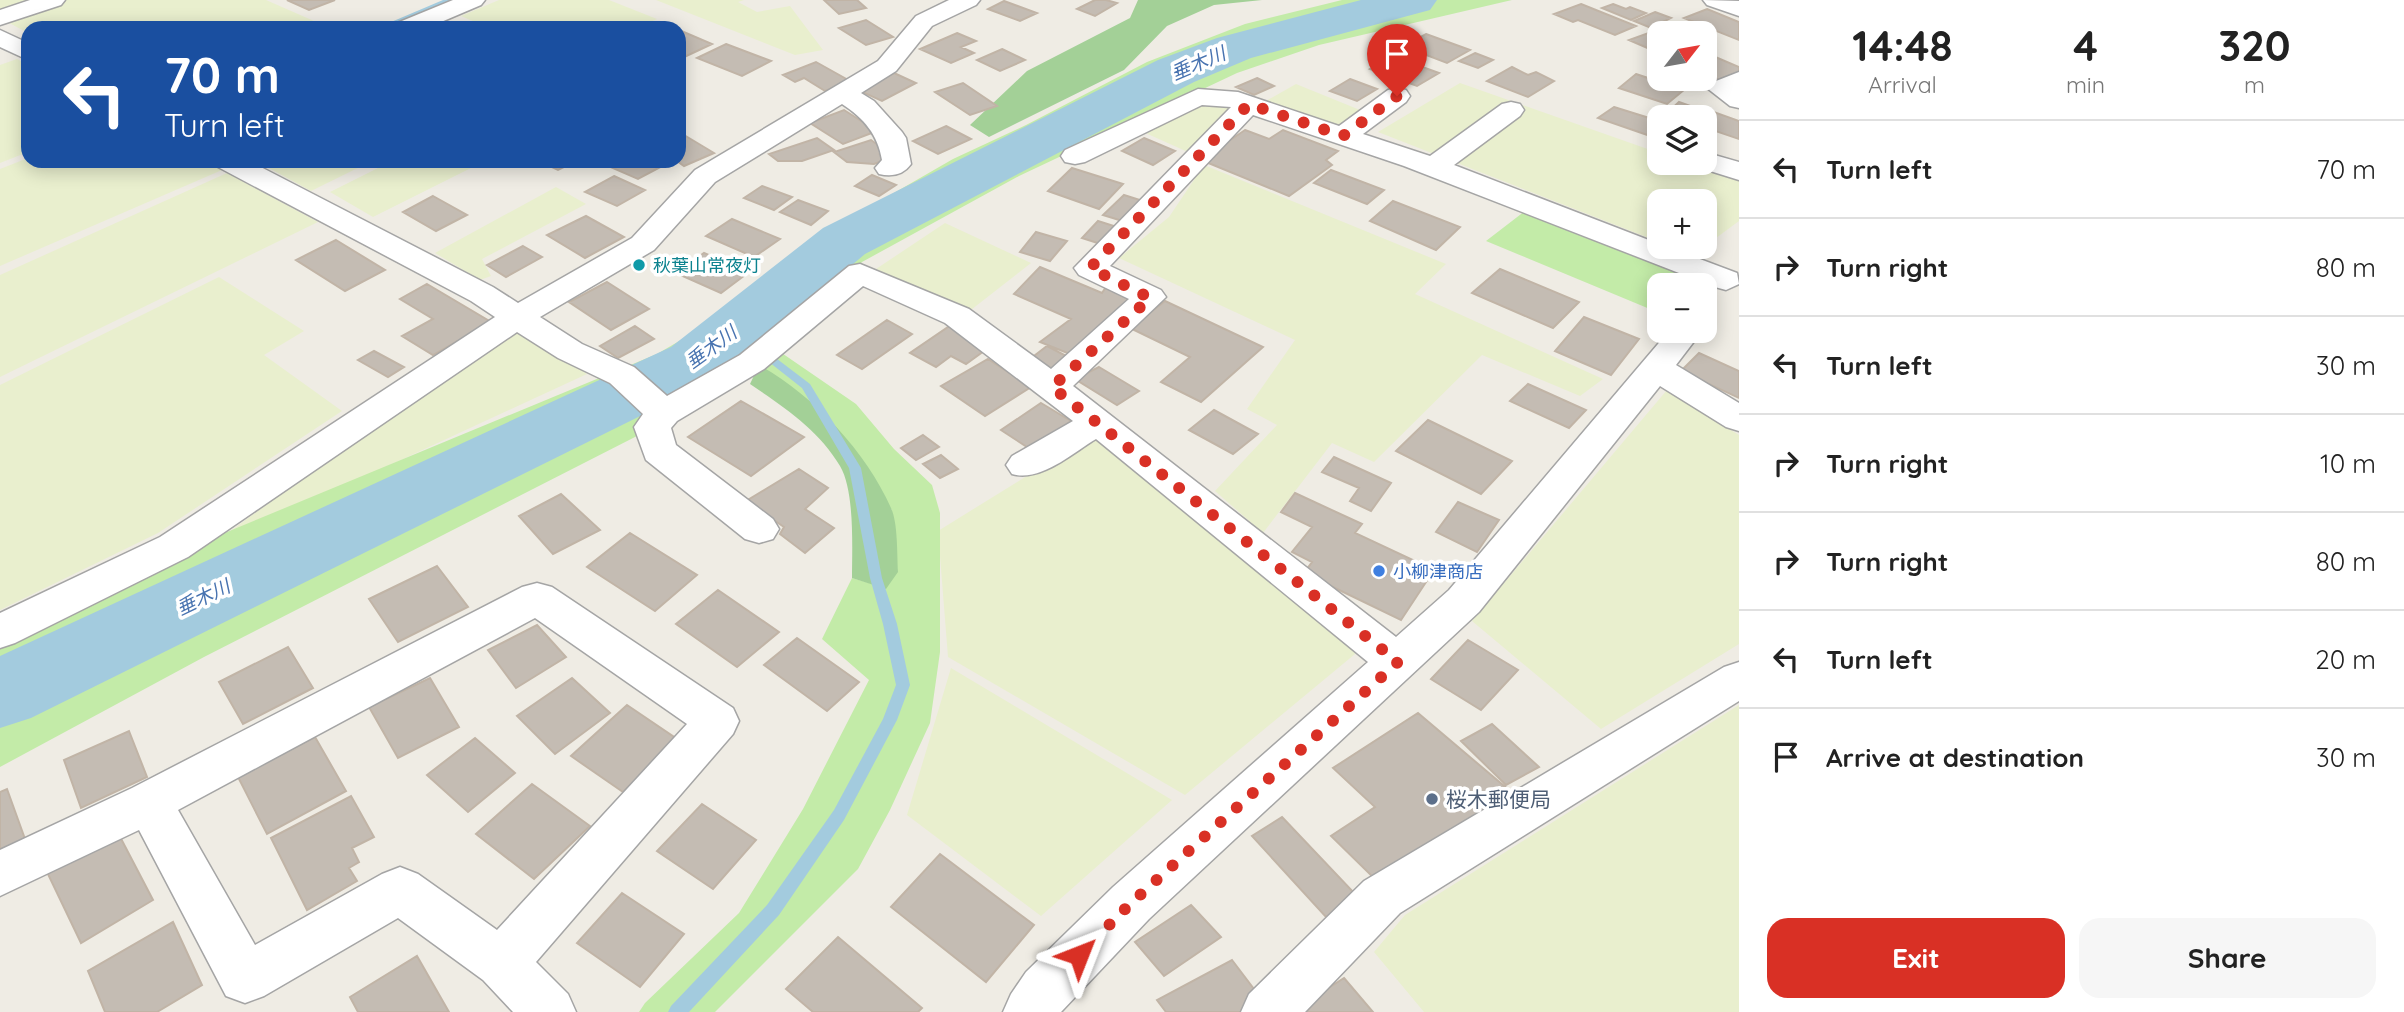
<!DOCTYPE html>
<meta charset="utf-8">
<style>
:root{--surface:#fff;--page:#f6f6f6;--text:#222;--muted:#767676;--line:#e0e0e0;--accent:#d93025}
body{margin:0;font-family:Quicksand,"Noto Sans JP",sans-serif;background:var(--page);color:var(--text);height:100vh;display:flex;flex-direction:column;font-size:26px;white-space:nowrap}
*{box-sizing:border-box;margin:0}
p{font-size:23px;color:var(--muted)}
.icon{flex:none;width:38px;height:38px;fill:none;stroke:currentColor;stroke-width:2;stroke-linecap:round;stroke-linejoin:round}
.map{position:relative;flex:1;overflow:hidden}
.sheet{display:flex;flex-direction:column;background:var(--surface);width:665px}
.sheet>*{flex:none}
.top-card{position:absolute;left:21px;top:21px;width:665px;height:147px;border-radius:21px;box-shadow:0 4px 18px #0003;background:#1a4fa0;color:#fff;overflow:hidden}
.needle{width:46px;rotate:59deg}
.fabs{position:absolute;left:1647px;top:21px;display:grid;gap:14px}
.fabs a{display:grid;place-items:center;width:70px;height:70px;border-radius:14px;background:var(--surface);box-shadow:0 4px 18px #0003;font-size:35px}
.pin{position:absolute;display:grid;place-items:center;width:60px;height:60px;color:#fff;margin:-72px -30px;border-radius:50% 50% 50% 0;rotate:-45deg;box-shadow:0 0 7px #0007}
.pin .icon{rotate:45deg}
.me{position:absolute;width:77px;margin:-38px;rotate:45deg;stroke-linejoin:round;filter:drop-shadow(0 0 5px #0008)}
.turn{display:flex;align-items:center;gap:24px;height:147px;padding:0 28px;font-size:32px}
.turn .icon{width:91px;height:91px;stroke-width:2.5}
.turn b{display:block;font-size:49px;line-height:60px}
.eta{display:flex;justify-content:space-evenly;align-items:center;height:119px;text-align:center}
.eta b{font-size:42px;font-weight:800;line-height:49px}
.action{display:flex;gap:14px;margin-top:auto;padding:14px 28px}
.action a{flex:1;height:80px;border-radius:21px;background:var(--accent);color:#fff;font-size:28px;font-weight:800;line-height:80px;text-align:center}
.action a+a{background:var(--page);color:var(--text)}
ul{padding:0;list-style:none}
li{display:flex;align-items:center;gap:21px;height:98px;padding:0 28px;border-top:2px solid var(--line)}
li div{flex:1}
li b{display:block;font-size:26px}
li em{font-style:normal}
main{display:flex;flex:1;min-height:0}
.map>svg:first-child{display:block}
.farmland{fill:#e9efce}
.grass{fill:#c3eba8}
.forest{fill:#a3d097}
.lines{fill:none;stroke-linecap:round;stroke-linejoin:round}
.stream{fill:#a3cbde;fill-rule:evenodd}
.river{fill:#a3cbde;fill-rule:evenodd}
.building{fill:#c4bcb3;stroke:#c1b4a6;stroke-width:2}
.minor-casing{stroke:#a5a5a5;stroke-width:3}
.minor{fill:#fff;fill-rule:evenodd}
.route{stroke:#d93025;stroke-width:12;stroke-dasharray:0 21.6}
.culture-dot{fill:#0f9aa8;stroke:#fff;stroke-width:2.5}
.shop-dot{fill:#3f7fe0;stroke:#fff;stroke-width:2.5}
.service-dot{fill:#5c6f8a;stroke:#fff;stroke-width:2.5}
.labels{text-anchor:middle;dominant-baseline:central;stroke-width:7;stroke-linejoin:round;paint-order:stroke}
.culture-label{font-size:18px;fill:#0d838f;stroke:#fff;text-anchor:start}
.shop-label{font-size:18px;fill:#366cbe;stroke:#fff;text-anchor:start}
.water-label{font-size:19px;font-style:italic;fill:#4873b0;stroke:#fff}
.near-service-label{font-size:21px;fill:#4e5e75;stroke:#fff;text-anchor:start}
</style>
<main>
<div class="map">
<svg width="1739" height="1012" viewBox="0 0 1739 1012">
<rect width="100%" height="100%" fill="#efece4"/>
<path class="farmland" d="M 0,0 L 266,0 L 330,28 L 28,28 L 28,33 L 0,18 Z
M 499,0 L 609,0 L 657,19 L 638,28 L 489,28 L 461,16 Z
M 656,0 L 744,0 L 738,2 L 757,12 L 790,6 L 823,50 L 795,55 Z
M 17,59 L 28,65 L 28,152 L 0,163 L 0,65 Z
M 1460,83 L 1659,153 L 1659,163 L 1688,163 L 1739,181 L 1739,221 L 1693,255 L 1672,247 L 1704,247 L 1704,201 L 1659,201 L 1659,242 L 1378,132 Z
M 1296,84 L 1360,110 L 1340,127 L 1266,101 Z
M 1203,102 L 1235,106 L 1190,153 L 1141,131 Z
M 28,158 L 28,161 L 204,161 L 222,170 L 0,266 L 0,169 Z
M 256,161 L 372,161 L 311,191 Z
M 392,161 L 485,161 L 373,217 L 330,192 Z
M 1204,165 L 1446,264 L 1415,294 L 1603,379 L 1580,396 L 1482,355 L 1374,462 L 1332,443 L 1263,533 L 1215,491 L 1277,425 L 1247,409 L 1295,340 L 1119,258 L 1169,217 Z
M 227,173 L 318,222 L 0,377 L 0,275 Z
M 556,187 L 586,204 L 482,259 L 491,276 L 480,280 L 435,253 Z
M 945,223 L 1031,263 L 967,313 L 876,269 Z
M 219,277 L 304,331 L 264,355 L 342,411 L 158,533 L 0,610 L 0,385 Z
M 523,329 L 587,374 L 202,552 L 357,438 Z
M 1667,390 L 1739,435 L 1739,644 L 1601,729 L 1472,621 Z
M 1088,438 L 1109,442 L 1352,637 L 1355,654 L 1185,795 L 948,657 L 938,531 Z
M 951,668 L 1172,800 L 1041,916 L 907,815 Z
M 1739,705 L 1739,1012 L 1424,1012 L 1374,952 L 1405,915 Z"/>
<path class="grass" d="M 1342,0 L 1512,0 L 1319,45 L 1237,73 L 1019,176 L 862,262 L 826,302 L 773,347 L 856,404 L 894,449 L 932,485 L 940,513 L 940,652 L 930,723 L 890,810 L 858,869 L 715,1012 L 639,1012 L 645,1003 L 739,913 L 803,809 L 869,680 L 822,639 L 852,578 L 886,588 L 892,510 L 749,363 L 635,437 L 204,657 L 0,767 L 0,640 L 193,546 L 657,354 L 722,316 L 828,231 L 953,159 L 1026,125 L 1147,62 L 1245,24 Z
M 1525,211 L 1691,276 L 1682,285 L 1659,285 L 1657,312 L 1486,241 Z"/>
<path class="forest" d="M 1138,0 L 1262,0 L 1214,5 L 1167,26 L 1124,70 L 989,137 L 970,125 L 1027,71 L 1130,18 Z
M 759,365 C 812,394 866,451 891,508 C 898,523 897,554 898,572 L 886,589 L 852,578 C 852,549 855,491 840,466 C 819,430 784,407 750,384 Z"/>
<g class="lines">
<path class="stream" d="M 443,0 L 454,0 L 388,28 L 377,28 Z
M 735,327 L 810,384 L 861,468 L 882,578 L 897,624 L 910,685 L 897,720 L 844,820 L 779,915 L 689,1012 L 668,1012 L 671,1006 L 767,905 L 834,810 L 883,719 L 896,685 L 883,624 L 870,578 L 849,468 L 802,388 L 731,332 L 730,330 L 731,328 Z"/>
<path class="river" d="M 1361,0 L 1437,0 L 1430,10 L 1251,58 L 1194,82 L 865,254 L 719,377 L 31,718 L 0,728 L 0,656 L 671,347 L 823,228 L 1158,60 L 1217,38 Z"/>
</g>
<path class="building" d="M 287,0 L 335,0 L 309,10 Z
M 824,0 L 857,0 L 866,8 L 839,14 Z
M 1095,0 L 1106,0 L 1117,3 L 1095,16 L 1077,9 Z
M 1004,1 L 1037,13 L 1020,21 L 988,9 Z
M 1581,4 L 1636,26 L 1615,35 L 1578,20 L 1573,22 L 1554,14 Z
M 1613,4 L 1626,9 L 1630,7 L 1646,13 L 1631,20 L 1602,8 Z
M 1707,9 L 1739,22 L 1739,40 L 1684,18 Z
M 1655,12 L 1671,18 L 1651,28 L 1634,21 Z
M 866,20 L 893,37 L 866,45 L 839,28 Z
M 679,30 L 712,44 L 682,58 L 679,56 Z
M 1654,31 L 1660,33 L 1659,53 L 1629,40 Z
M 957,33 L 976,41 L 961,47 L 974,53 L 951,63 L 920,49 Z
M 1426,34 L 1470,50 L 1447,63 L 1403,46 Z
M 726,44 L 771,61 L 742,76 L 697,58 Z
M 1002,49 L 1025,60 L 1000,71 L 977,60 Z
M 1475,53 L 1493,60 L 1478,68 L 1459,61 Z
M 1392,56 L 1439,73 L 1417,86 L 1370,69 Z
M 1713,56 L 1739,67 L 1739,76 L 1724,82 L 1704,73 L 1704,59 Z
M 816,62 L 850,81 L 825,91 L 804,78 L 795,82 L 783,75 Z
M 1512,67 L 1528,75 L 1536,72 L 1554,81 L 1528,97 L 1487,81 Z
M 894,73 L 916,83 L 882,101 L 860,91 Z
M 1636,74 L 1684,90 L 1667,104 L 1619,88 Z
M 1257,78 L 1274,86 L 1254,95 L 1236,87 Z
M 1350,79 L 1377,89 L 1357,101 L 1330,91 Z
M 963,83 L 997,106 L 970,115 L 935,92 Z
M 1679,102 L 1699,109 L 1689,117 L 1665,115 Z
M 1614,107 L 1659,121 L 1659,139 L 1598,118 Z
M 844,110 L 877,131 L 843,144 L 810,123 Z
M 1708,110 L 1739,121 L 1739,139 L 1704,127 L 1704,117 L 1699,117 Z
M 946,126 L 971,139 L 938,154 L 913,141 Z
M 1245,130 L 1269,139 L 1283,130 L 1338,151 L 1326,160 L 1332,165 L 1289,196 L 1201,160 Z
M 679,132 L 714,153 L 684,166 L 677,161 L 679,161 Z
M 817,138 L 834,150 L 802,161 L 778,161 L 769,154 Z
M 1144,138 L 1175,151 L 1153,165 L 1122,151 Z
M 871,140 L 886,151 L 880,154 L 888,159 L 874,164 L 847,162 L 834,152 Z
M 539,161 L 576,161 L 558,170 Z
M 617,161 L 659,161 L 666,164 L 638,179 L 608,166 Z
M 1072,168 L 1123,184 L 1099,209 L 1048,191 Z
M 1331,170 L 1384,190 L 1367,204 L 1314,183 Z
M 872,175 L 896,185 L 879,196 L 855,186 Z
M 614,176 L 645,190 L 617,206 L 585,192 Z
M 762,186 L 792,197 L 774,210 L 744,198 Z
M 1124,195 L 1146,202 L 1126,222 L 1103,215 Z
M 433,196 L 467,215 L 436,231 L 403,212 Z
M 798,200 L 828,211 L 811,225 L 780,212 Z
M 1393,201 L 1460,227 L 1436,250 L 1370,221 Z
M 586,216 L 624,237 L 585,258 L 547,235 Z
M 732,219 L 780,239 L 754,257 L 706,236 Z
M 1098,221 L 1120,228 L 1104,245 L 1082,238 Z
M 1036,232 L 1067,241 L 1050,261 L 1020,252 Z
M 336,240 L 385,270 L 345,291 L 296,260 Z
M 523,246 L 542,257 L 506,277 L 487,265 Z
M 704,253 L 749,272 L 721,293 L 676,273 Z
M 1040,267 L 1102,293 L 1106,287 L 1134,299 L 1070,354 L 1040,342 L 1071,319 L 1014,294 Z
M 1500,269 L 1579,302 L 1553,328 L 1472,293 Z
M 607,282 L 649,309 L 611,330 L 569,302 Z
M 427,284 L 491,322 L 433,355 L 402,336 L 433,319 L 400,299 Z
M 1165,301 L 1263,347 L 1201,402 L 1161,382 L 1190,357 L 1130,328 Z
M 1584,317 L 1639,339 L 1611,375 L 1555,351 Z
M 887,320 L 912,334 L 862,369 L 837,355 Z
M 951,325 L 991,346 L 966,364 L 951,356 L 936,367 L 910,353 Z
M 635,326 L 654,339 L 618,358 L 600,346 Z
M 1047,346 L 1070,358 L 1053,371 L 1030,359 Z
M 374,351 L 404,367 L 388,377 L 358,360 Z
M 1699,353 L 1739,371 L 1739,398 L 1681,371 Z
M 988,359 L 1031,387 L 985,416 L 941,386 Z
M 1099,367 L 1139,391 L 1117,405 L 1075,379 Z
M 1528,384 L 1586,410 L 1569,428 L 1510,401 Z
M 741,401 L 804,437 L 751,476 L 688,437 Z
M 1041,403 L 1071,421 L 1030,449 L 1001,430 Z
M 1214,410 L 1258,434 L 1233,454 L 1189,430 Z
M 1428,420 L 1512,461 L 1481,494 L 1396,451 Z
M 923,435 L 939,447 L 916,460 L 901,448 Z
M 941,455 L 958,469 L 940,478 L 923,464 Z
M 1334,457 L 1391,483 L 1371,511 L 1350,501 L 1359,488 L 1322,472 Z
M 799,469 L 828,488 L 805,509 L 834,528 L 805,553 L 780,534 L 784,527 L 746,501 Z
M 1295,493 L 1362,524 L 1355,533 L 1434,570 L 1401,620 L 1304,573 L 1312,562 L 1292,552 L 1312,527 L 1281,512 Z
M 561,494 L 600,530 L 553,554 L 519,516 Z
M 1458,502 L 1499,520 L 1477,552 L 1436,532 Z
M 630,533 L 697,575 L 655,611 L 587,567 Z
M 437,566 L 468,607 L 398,642 L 369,599 Z
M 718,590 L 779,632 L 737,667 L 676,624 Z
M 537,625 L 566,657 L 516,688 L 488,650 Z
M 797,638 L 859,682 L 827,711 L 764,665 Z
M 1468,640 L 1518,670 L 1481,710 L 1431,679 Z
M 288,647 L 313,688 L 243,724 L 219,682 Z
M 430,678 L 459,727 L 398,758 L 369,707 Z
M 572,678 L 610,713 L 555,754 L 517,716 Z
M 627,705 L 677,739 L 623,792 L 571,756 Z
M 1418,713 L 1510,791 L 1379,883 L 1331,836 L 1375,807 L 1333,768 Z
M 1492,724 L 1539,767 L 1506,785 L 1461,741 Z
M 129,731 L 147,777 L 81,808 L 64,760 Z
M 315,737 L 346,791 L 267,834 L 238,777 Z
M 475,738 L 515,773 L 468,812 L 427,775 Z
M 532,784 L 590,826 L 534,879 L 476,834 Z
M 7,789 L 25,839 L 0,852 L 0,792 Z
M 351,796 L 374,837 L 352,848 L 359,862 L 349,868 L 357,881 L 307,910 L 271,838 Z
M 702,804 L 756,840 L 713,889 L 657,851 Z
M 1282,817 L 1357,896 L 1326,917 L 1252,836 Z
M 117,831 L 153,900 L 81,943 L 46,870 Z
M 940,854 L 1034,925 L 986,982 L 891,907 Z
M 622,893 L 684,934 L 640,987 L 577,943 Z
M 1191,905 L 1221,937 L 1164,976 L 1135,942 Z
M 173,922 L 202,985 L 157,1012 L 105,1012 L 88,971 Z
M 838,937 L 922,1008 L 918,1012 L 813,1012 L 786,989 Z
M 417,956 L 449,1012 L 358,1012 L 350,997 Z
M 1232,960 L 1266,1005 L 1253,1012 L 1166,1012 L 1157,1000 Z
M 1344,978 L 1373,1012 L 1291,1012 Z"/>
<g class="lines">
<g class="minor-casing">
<path id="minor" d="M 30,0 L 65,0 L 61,5 L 0,25 L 0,10 Z
M 453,0 L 485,0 L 481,5 L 427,28 L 394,28 L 397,23 Z
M 949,0 L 980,0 L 976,5 L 932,26 L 896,71 L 861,93 L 874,101 L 902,132 L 906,138 L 911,164 C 903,175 892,177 879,174 L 875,168 L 882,160 C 878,135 864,118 842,104 L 715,182 L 654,250 L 540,317 L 582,344 L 634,367 L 667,396 L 740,355 L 849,266 L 860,264 L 969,309 L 1051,369 L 1129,299 L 1079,275 L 1074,268 L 1231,107 L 1202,105 L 1085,162 L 1075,164 L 1065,162 L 1061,156 L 1065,150 L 1198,89 L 1238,92 L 1339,126 L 1388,90 L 1397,88 L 1406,90 L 1410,96 L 1406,102 L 1363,134 L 1430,156 L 1502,104 L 1511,102 L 1520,104 L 1524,110 L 1520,116 L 1454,165 L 1659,244 L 1659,247 L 1668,247 L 1737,273 L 1739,284 L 1726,290 L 1715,287 L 1404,166 L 1253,115 L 1110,266 L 1161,290 L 1166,297 L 1073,386 L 1396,637 L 1449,590 L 1669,331 L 1702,331 L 1676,365 L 1739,403 L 1739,431 L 1726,427 L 1660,386 L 1479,612 L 1149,919 L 1061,1012 L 1003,1012 L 1011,994 L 1026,972 L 1113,887 L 1368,662 L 1096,439 C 1071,454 1041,482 1012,474 L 1006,465 L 1012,456 L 1073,421 L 945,323 L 863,286 L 764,369 L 677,421 L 671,428 L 676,445 L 773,519 L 779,529 L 773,539 L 759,543 L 745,539 L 646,460 L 634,427 L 643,414 L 610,383 L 558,358 L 517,332 L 188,557 L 15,643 L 0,648 L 0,613 L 160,537 L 495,317 L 471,301 L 218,167 L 214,161 L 249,161 L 493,287 L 518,303 L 632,238 L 695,170 L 878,61 L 916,16 Z
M 1703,0 L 1739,1 L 1739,16 L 1707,5 Z
M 0,30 L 28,43 L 28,60 L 0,47 Z
M 1739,72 L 1739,108 L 1730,106 L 1707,88 L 1711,83 Z
M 1704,152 L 1739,162 L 1739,180 L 1694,166 L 1692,163 L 1704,163 Z
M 537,583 L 552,587 L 733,708 L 739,721 L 733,734 L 536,962 L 568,994 L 576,1012 L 513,1012 L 483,980 L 398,918 L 264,996 L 245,1003 L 226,996 L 139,830 L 0,896 L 0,850 L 132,788 L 522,587 ZM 535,618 L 687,724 L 497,930 L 418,874 L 400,867 L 382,874 L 255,945 L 178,810 Z
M 1739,662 L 1739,701 L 1400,913 L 1305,1012 L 1241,1012 L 1249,994 L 1364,881 L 1724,667 Z"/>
</g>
<use href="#minor" class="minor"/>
</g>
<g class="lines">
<path class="route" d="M 1079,955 L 1131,903 L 1398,662 L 1052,387 L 1150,298 L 1090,268 L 1249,104 L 1343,136 L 1397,96"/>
</g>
<circle class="culture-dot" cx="639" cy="265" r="7"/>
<circle class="shop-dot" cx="1379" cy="571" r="7"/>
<circle class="service-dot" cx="1432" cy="799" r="7"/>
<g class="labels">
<g class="culture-label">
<text x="653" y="265">秋葉山常夜灯</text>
</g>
<g class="shop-label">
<text x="1393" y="571">小柳津商店</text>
</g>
<g class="water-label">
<text transform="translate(1198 63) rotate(-23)">垂木川</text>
<text transform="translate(711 347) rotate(-36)">垂木川</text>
<text transform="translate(203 597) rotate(-26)">垂木川</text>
</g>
<g class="near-service-label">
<text x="1446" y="799">桜木郵便局</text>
</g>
</g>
</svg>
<div class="fabs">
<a><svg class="needle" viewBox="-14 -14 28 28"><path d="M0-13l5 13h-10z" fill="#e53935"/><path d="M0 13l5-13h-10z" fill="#767676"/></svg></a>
<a><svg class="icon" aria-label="layers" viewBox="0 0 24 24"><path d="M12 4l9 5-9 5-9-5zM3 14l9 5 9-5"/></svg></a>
<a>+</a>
<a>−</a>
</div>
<div class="pin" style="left:1397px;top:96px;background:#d93025"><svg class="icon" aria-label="arrive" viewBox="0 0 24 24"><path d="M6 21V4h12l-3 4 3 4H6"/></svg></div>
<svg class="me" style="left:1079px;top:955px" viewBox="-20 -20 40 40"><path d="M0-17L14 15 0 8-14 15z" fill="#d93025" stroke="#fff" stroke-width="4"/></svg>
<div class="top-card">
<div class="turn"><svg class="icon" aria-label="left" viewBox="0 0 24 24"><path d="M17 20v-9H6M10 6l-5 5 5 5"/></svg><div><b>70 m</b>Turn left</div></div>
</div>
</div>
<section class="sheet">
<div class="eta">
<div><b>14:48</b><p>Arrival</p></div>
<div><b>4</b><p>min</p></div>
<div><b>320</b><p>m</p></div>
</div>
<ul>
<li><svg class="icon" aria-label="left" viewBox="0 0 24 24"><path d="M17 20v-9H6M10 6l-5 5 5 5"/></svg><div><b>Turn left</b></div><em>70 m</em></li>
<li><svg class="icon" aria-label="right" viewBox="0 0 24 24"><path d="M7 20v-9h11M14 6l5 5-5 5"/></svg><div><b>Turn right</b></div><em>80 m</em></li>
<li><svg class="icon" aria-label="left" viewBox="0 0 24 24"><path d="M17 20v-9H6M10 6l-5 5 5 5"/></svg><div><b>Turn left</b></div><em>30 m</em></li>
<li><svg class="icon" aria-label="right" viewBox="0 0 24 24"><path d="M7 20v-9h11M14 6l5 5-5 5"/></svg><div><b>Turn right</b></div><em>10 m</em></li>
<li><svg class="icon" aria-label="right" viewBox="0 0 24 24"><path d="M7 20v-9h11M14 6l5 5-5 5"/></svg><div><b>Turn right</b></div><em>80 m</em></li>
<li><svg class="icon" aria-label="left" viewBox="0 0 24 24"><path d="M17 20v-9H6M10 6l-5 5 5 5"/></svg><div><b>Turn left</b></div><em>20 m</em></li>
<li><svg class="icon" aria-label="arrive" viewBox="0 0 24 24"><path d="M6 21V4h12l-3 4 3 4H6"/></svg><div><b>Arrive at destination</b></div><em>30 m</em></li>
</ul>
<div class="action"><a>Exit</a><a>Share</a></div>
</section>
</main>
